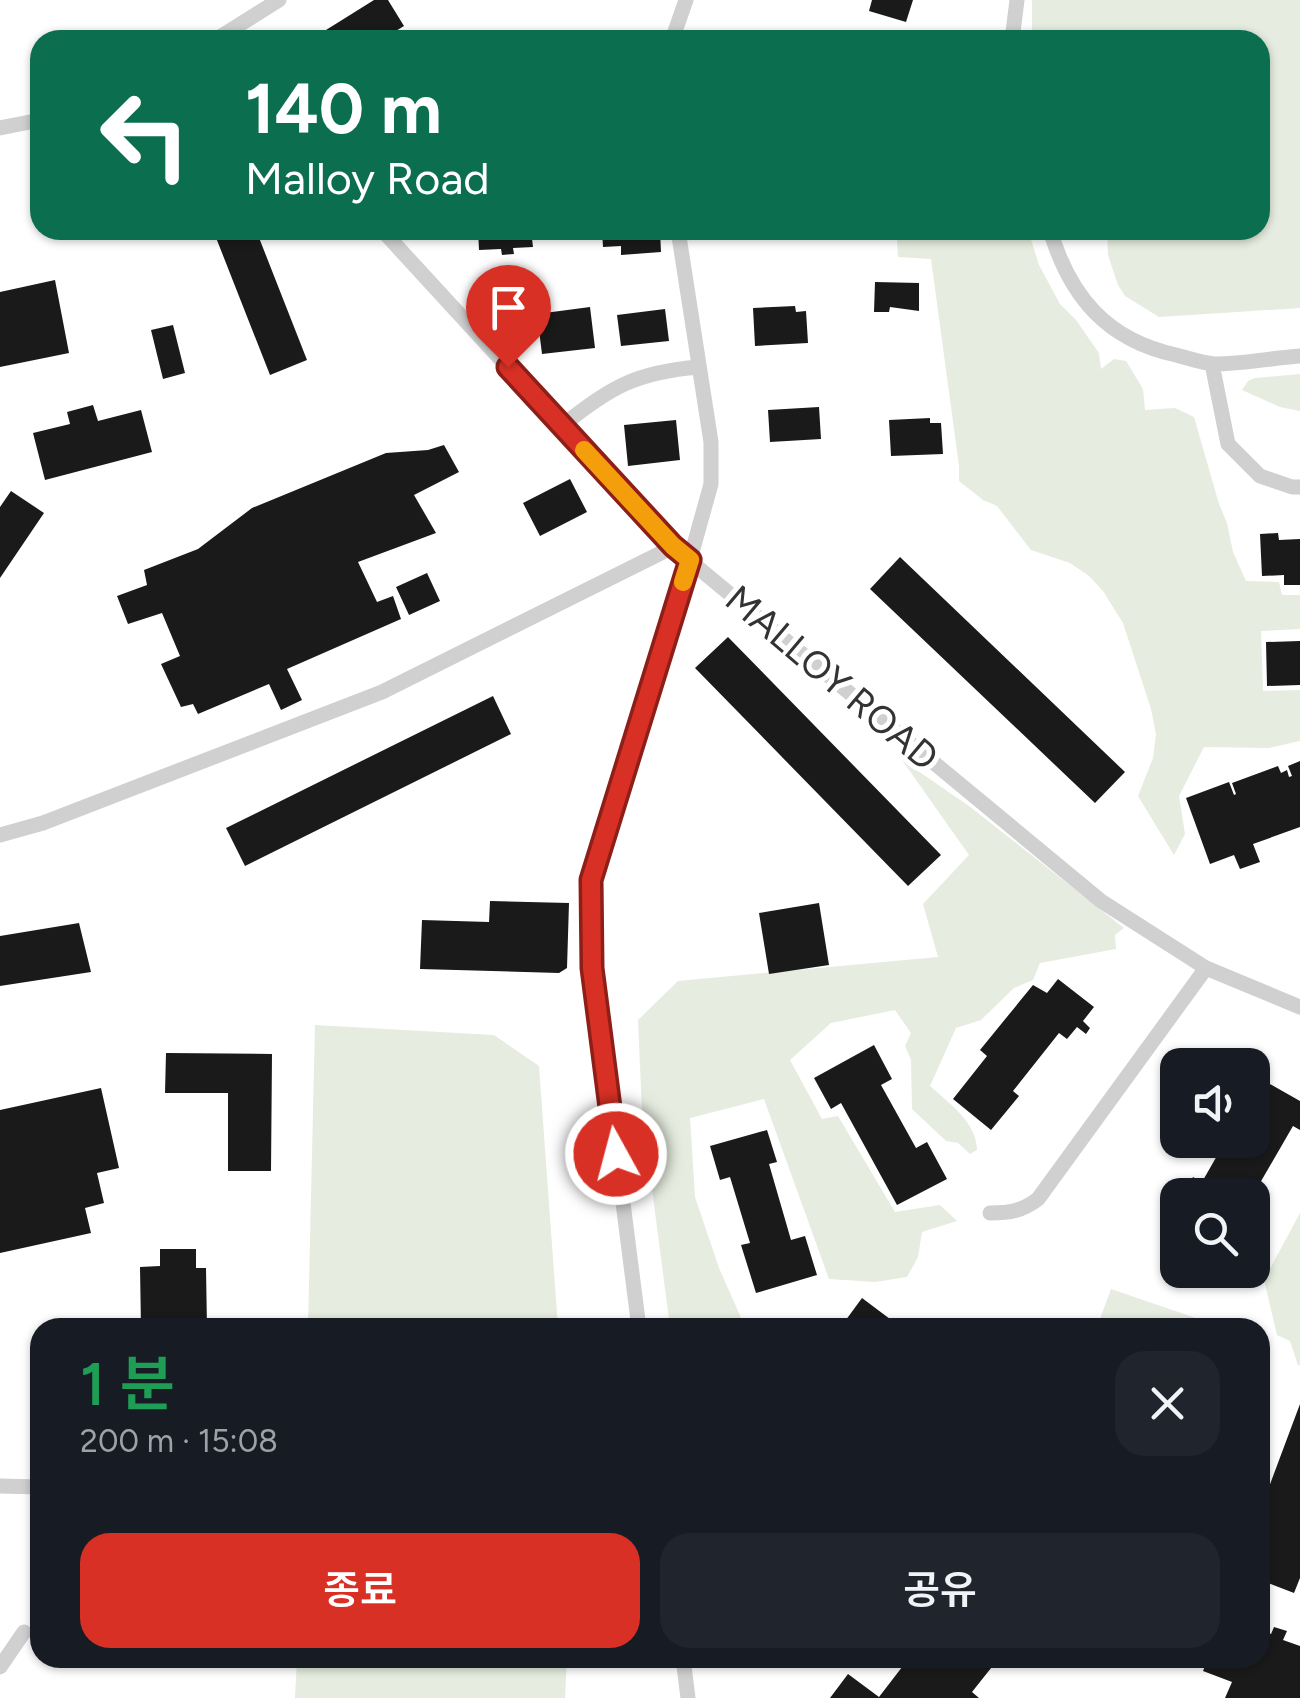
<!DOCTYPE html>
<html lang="ko">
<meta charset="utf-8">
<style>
:root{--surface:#171b24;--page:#20242c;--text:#f1f3f6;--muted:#9ea1a6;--accent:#d93025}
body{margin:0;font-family:Figtree,"Noto Sans KR",sans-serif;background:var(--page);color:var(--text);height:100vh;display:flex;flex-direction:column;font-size:38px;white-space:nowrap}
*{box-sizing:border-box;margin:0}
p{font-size:32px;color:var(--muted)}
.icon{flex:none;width:55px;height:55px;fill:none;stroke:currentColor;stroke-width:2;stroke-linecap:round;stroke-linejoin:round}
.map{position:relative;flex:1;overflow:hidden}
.drawer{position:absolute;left:30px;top:1318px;width:1240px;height:350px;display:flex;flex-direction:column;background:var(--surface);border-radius:30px;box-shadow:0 2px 8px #0004}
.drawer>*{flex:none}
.top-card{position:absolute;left:30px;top:30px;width:1240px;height:210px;border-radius:30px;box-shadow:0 2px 8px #0004;background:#0b6e4f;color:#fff;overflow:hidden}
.fabs{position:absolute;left:1160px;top:1048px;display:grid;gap:20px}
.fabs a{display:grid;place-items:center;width:110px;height:110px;border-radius:20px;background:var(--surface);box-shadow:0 2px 8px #0004;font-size:50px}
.pin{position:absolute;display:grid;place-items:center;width:85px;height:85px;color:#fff;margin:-102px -42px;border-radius:50% 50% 50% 0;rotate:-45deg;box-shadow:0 0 10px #0007}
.pin .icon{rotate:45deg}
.me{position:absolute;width:110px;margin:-55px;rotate:353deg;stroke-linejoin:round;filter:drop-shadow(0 0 8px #0008)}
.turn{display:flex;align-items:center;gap:35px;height:210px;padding:0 50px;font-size:45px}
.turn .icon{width:130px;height:130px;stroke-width:2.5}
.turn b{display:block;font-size:70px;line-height:85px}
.round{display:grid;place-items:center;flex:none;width:105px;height:105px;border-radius:30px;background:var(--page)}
.overview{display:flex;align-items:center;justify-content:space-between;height:170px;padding:0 50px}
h1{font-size:60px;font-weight:600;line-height:75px;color:#1e9e55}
.cta{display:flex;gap:20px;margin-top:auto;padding:20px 50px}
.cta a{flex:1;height:115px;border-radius:30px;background:var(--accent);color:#fff;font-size:40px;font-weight:600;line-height:115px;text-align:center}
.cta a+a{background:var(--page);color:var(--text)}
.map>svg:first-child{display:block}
.green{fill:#e6ecdf}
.building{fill:#1a1a1a}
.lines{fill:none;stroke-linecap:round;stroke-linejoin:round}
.lane{stroke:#d0d0d0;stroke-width:15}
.route-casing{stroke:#8d1f18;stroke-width:25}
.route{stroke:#d93025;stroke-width:18}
.slow{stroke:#f59e0b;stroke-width:18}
.labels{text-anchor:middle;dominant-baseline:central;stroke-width:10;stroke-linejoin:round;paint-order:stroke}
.street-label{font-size:38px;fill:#333;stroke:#fff}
</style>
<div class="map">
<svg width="1300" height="1698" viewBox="0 0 1300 1698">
<rect width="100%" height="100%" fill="#fff"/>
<path class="green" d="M 1032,0 L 1300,0 L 1300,308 L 1159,317 L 1125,296 L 1118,285 L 1108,255 L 1107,230 L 1260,230 L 1260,40 L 1032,40 Z
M 915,230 L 1028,230 L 1039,265 L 1060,304 L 1076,320 L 1099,353 L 1101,369 L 1114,359 L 1126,361 L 1143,389 L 1145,410 L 1175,408 L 1194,417 L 1219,504 L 1227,523 L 1233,552 L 1246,581 L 1279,582 L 1282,595 L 1300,595 L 1300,629 L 1261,631 L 1263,691 L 1300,690 L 1300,741 L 1269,748 L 1204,747 L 1179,796 L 1185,834 L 1174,855 L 1138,796 L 1153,758 L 1156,734 L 1151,709 L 1123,623 L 1103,591 L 1089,576 L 1070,563 L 1031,550 L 997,506 L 983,500 L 959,481 L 959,466 L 931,259 L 898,257 L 897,239 Z
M 1300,374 L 1300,411 L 1280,407 L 1242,390 L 1248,381 L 1255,378 Z
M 902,760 L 969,806 L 1124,928 L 1115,935 L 1116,949 L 1040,963 L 1033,980 L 1014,988 L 981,1020 L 956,1028 L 930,1086 C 949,1103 977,1123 977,1150 L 970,1154 L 958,1143 L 946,1141 L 912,1109 L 911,1060 L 905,1046 L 911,1033 L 895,1010 L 831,1023 L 790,1060 L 822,1119 L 838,1116 L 895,1212 L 940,1205 L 957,1221 L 922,1232 L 918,1257 L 907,1277 L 875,1282 L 829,1279 L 764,1099 L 690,1118 L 695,1197 L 719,1268 L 742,1320 L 715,1327 L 670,1327 L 642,1112 L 638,1020 L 678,981 L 938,957 L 923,904 L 969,855 Z
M 315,1025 L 494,1035 L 539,1066 L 558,1327 L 308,1327 Z
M 1300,1213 L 1300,1365 L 1298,1365 L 1290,1341 L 1277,1335 L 1264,1280 Z
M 1111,1289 L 1222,1327 L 1097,1327 Z
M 297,1658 L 567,1658 L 565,1698 L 295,1698 Z"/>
<path class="building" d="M 374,0 L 388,0 L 404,26 L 381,40 L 310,40 Z
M 872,0 L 913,0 L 906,22 L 869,11 Z
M 213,230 L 256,230 L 307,360 L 270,375 Z
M 478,230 L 531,230 L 533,247 L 513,248 L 514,254 L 502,255 L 501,249 L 479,250 Z
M 602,230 L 660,230 L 661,252 L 621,255 L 621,246 L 603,247 Z
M 55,280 L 69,353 L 0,367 L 0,292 Z
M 875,282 L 919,283 L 919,311 L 890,307 L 889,312 L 874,312 Z
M 795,306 L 796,312 L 806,311 L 808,343 L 755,346 L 753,308 Z
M 590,307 L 595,348 L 542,354 L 537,314 Z
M 665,309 L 669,341 L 621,346 L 617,315 Z
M 173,325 L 185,373 L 163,379 L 151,330 Z
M 93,405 L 98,421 L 141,410 L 152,452 L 45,480 L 33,433 L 70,424 L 67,412 Z
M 819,407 L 821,439 L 770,442 L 768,410 Z
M 930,418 L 930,423 L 941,423 L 943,454 L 891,456 L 889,420 Z
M 676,420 L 680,460 L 628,466 L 624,425 Z
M 444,445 L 459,472 L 414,495 L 436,533 L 358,562 L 377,602 L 393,596 L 401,619 L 287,669 L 302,700 L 281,710 L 269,684 L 198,714 L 193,704 L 181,707 L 161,664 L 180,656 L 162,613 L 128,624 L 117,596 L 147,585 L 144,570 L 198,549 L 252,508 L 386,453 L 428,450 Z
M 570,479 L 587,512 L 540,536 L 523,503 Z
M 11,491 L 44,513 L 0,578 L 0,507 Z
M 1278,533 L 1279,540 L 1300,539 L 1300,585 L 1284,585 L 1284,575 L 1262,576 L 1260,534 Z
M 900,557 L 1125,772 L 1095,803 L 870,589 Z
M 427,573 L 440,601 L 409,615 L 396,587 Z
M 728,637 L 941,855 L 908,886 L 695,668 Z
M 1300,641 L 1300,685 L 1267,686 L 1266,642 Z
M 493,696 L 511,734 L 245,866 L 226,828 Z
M 1300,761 L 1300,827 L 1253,844 L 1260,862 L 1240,869 L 1234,855 L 1210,864 L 1186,798 L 1229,782 L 1234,795 L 1236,794 L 1232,783 L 1278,766 L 1281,773 L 1287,770 L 1289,777 L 1292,776 L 1288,766 Z
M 490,901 L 569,903 L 567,968 L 559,973 L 420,969 L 422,920 L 489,922 Z
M 819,903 L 829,965 L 769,974 L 759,913 Z
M 79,923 L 91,972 L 0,986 L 0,936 Z
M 1058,979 L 1094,1007 L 1083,1021 L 1090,1028 L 1086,1034 L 1077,1027 L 1067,1039 L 1059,1033 L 1013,1091 L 1019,1096 L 991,1130 L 953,1099 L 987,1056 L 980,1050 L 1033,985 L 1047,993 Z
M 874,1045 L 892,1079 L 881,1085 L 916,1148 L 927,1142 L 947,1179 L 897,1205 L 841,1103 L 831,1109 L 814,1078 Z
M 166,1053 L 272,1054 L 271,1171 L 228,1171 L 228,1093 L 165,1093 Z
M 1254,1075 L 1300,1101 L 1300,1130 L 1293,1126 L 1253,1195 L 1183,1195 L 1193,1177 L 1202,1182 L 1226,1140 L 1252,1140 Z
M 101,1088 L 119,1168 L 97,1173 L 104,1203 L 85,1208 L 91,1233 L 0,1253 L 0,1110 Z
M 767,1130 L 777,1162 L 769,1164 L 791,1240 L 805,1236 L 817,1275 L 756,1293 L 741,1245 L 750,1243 L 730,1177 L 720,1180 L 710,1146 Z
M 160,1249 L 196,1249 L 196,1268 L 206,1268 L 207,1328 L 141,1328 L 140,1267 L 160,1266 Z
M 862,1298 L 902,1328 L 840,1328 Z
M 1300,1404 L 1300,1578 L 1294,1593 L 1260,1580 L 1260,1542 L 1263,1535 L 1260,1534 L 1260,1511 Z
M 1274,1627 L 1287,1631 L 1283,1640 L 1300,1646 L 1300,1698 L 1225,1698 L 1232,1682 L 1203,1671 L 1208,1658 L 1260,1658 L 1260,1630 L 1271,1634 Z
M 134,1658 L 227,1658 L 227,1665 L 134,1664 Z
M 909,1658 L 999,1658 L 972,1692 L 979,1698 L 830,1698 L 848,1674 L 879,1697 Z"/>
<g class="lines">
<path class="lane" d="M 215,40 L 279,0
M 672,40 L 686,0
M 1012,40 L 1017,0
M 0,128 L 40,120
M 382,230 L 673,547 L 1101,901 L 1206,968 L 1300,1007
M 1050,230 C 1070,297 1107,340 1176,355 C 1188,358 1202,363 1214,364 C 1242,364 1272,358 1300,356
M 1212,364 L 1228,444 L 1260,476 L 1292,487 L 1300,487
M 562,426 C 610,387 637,372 699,367
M 0,835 L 43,823 L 382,692 L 673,547
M 990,1213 C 1010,1213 1022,1211 1038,1199 L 1206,968
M 639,1328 L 593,968 L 591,880 L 686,574 L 711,484 L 711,442 L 678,230
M 0,1486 L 40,1487
M 683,1658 L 688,1698
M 0,1667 L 24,1632"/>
</g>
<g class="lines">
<g class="route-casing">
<path id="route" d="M 508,367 L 673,546 L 690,560 L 591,880 L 592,968 L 616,1154"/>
</g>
<use href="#route" class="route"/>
<path class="slow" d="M 584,450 L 673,546 L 690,560 L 683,582"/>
</g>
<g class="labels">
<g class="street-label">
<text transform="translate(832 678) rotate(40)">MALLOY ROAD</text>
</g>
</g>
</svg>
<div class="fabs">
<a><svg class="icon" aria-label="sound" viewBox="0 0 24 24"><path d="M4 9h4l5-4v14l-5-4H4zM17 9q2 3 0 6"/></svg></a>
<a><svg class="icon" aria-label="search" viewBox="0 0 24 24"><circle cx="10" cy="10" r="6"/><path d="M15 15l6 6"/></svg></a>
</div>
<div class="pin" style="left:508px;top:367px;background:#d93025"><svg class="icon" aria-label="arrive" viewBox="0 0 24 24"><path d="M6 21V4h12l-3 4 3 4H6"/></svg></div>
<svg class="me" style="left:616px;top:1154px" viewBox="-20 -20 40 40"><circle r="17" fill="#d93025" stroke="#fff" stroke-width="3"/><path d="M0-11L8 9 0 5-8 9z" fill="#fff"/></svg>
<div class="top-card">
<div class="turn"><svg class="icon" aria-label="left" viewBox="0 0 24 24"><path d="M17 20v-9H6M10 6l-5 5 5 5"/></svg><div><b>140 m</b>Malloy Road</div></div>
</div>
<section class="drawer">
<div class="overview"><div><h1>1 분</h1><p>200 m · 15:08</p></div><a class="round"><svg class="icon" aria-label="close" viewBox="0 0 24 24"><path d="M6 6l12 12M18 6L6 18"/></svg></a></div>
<div class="cta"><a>종료</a><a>공유</a></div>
</section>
</div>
